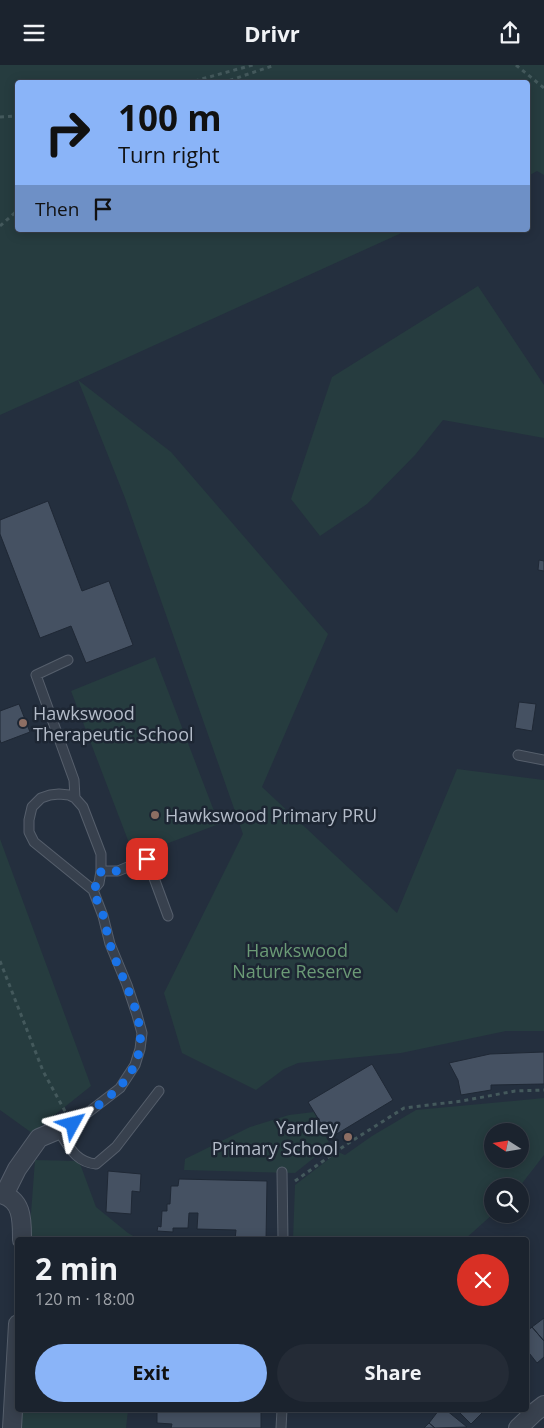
<!DOCTYPE html>
<meta charset="utf-8">
<style>
:root{--surface:#1b232e;--page:#242b36;--text:#f1f3f6;--muted:#a0a4aa;--line:#39404a;--accent:#8ab4f8}
body{margin:0;font-family:"Open Sans",sans-serif;background:var(--page);color:var(--text);height:100vh;display:flex;flex-direction:column;font-size:19px;white-space:nowrap}
*{box-sizing:border-box;margin:0}
p{font-size:16px;color:var(--muted)}
.icon{flex:none;width:28px;height:28px;fill:none;stroke:currentColor;stroke-width:2;stroke-linecap:round;stroke-linejoin:round}
.map{position:relative;flex:1;overflow:hidden}
.side{position:absolute;left:15px;top:1172px;width:514px;height:175px;display:flex;flex-direction:column;background:var(--surface);border-radius:5px;box-shadow:0 2px 12px #0003,0 0 0 1px var(--line)}
.side>*{flex:none}
.top-card{position:absolute;left:15px;top:15px;width:515px;height:152px;border-radius:5px;box-shadow:0 2px 12px #0003,0 0 0 1px var(--line);background:#8ab4f8;color:#111;overflow:hidden}
.needle{width:32px;rotate:282deg}
.fabs{position:absolute;left:484px;top:1058px;display:grid;gap:10px}
.fabs a{display:grid;place-items:center;width:45px;height:45px;border-radius:50%;background:var(--surface);box-shadow:0 2px 12px #0003,0 0 0 1px var(--line);font-size:25px}
.pin{position:absolute;display:grid;place-items:center;width:42px;height:42px;color:#fff;margin:-21px;border-radius:10px;box-shadow:0 2px 8px #0006}
.me{position:absolute;width:55px;margin:-28px;rotate:52deg;stroke-linejoin:round;filter:drop-shadow(0 0 4px #0008)}
.turn{display:flex;align-items:center;gap:18px;height:105px;padding:0 20px;font-size:22px}
.turn .icon{width:65px;height:65px;stroke-width:2.5}
.turn b{display:block;font-size:35px;line-height:42px}
.then{display:flex;align-items:center;height:48px;padding:0 20px;background:#0003;gap:10px;font-size:19px}
.round{display:grid;place-items:center;flex:none;width:52px;height:52px;border-radius:26px;background:var(--page)}
.overview{display:flex;align-items:center;justify-content:space-between;height:85px;padding:0 20px}
h1{font-size:30px;font-weight:700;line-height:38px}
.primary-button{display:flex;gap:10px;margin-top:auto;padding:10px 20px}
.primary-button a{flex:1;height:58px;border-radius:30px;background:var(--accent);color:#111;font-size:20px;font-weight:700;line-height:58px;text-align:center}
.primary-button a+a{background:var(--page);color:var(--text)}
header{display:flex;justify-content:space-between;align-items:center;height:65px;padding:0 20px;background:var(--surface);font-size:22px;font-weight:700}
.map>svg:first-child{display:block}
.green{fill:#263c3f;fill-rule:evenodd}
.building{fill:#455162;stroke:#1f2835}
.lines{fill:none;stroke-linecap:round;stroke-linejoin:round}
.lane-casing{stroke:#565f6c;stroke-width:11}
.street-casing{stroke:#565f6c;stroke-width:20}
.path{stroke:#44595c;stroke-width:3;stroke-dasharray:4 4;stroke-linecap:butt}
.lane{stroke:#38414e;stroke-width:9}
.street{stroke:#38414e;stroke-width:18}
.route{stroke:#1a73e8;stroke-width:9;stroke-dasharray:0 16.2}
.education-dot{fill:#8d6e63;stroke:#1d2633;stroke-width:2}
.labels{text-anchor:middle;dominant-baseline:central;stroke-width:5;stroke-linejoin:round;paint-order:stroke}
.poi-label{font-size:18px;fill:#b4bcc9;stroke:#1d2633;text-anchor:start}
.park-label{font-size:18px;fill:#6b9a76;stroke:#1d2633}
</style>
<header><svg class="icon" aria-label="menu" viewBox="0 0 24 24"><path d="M4 6h16M4 12h16M4 18h16"/></svg>Drivr<svg class="icon" aria-label="share" viewBox="0 0 24 24"><path d="M12 15V3M7 8l5-5 5 5M5 13v7h14v-7"/></svg></header>
<div class="map">
<svg width="544" height="1363" viewBox="0 0 544 1363">
<rect width="100%" height="100%" fill="#242f3e"/>
<path class="green" d="M 0,0 L 544,0 L 544,110 L 537,106 L 528,111 L 528,18 L 18,18 L 18,165 L 408,165 L 78,315 L 171,387 L 328,569 L 262,722 L 397,848 L 457,704 L 544,715 L 544,966 L 506,966 L 401,988 L 298,998 L 284,1004 L 256,1025 L 182,988 L 164,928 L 243,769 L 125,433 L 78,315 L 0,350 Z
M 478,221 L 544,320 L 544,373 L 443,355 L 415,390 L 367,439 L 320,471 L 291,434 L 332,312 Z
M 155,592 L 219,759 L 134,791 L 71,626 Z
M 0,774 L 91,1021 L 32,1068 L 0,1045 Z
M 544,1033 L 544,1090 L 520,1121 L 492,1121 L 493,1149 L 464,1175 L 293,1175 L 295,1120 L 338,1087 L 345,1090 L 372,1071 L 416,1045 ZM 492,1066 L 520,1066 L 520,1094 L 492,1094 Z
M 314,1047 L 330,1080 L 295,1108 L 184,1105 L 185,1094 L 250,1062 L 289,1050 Z
M 35,1095 L 79,1096 L 96,1142 L 128,1168 L 140,1175 L 29,1175 Z
M 18,1345 L 128,1345 L 126,1363 L 17,1363 Z"/>
<path class="building" d="M 48,436 L 82,526 L 109,516 L 133,580 L 86,598 L 71,561 L 40,573 L 0,469 L 0,455 Z
M 539,495 L 544,496 L 544,506 L 538,505 Z
M 519,637 L 536,639 L 532,666 L 515,663 Z
M 19,639 L 30,667 L 1,678 L 0,675 L 0,646 Z
M 544,987 L 544,1019 L 491,1020 L 491,1025 L 461,1030 L 458,1015 L 449,998 L 490,989 Z
M 372,999 L 393,1035 L 330,1073 L 308,1037 Z
M 108,1106 L 141,1109 L 140,1127 L 132,1126 L 131,1149 L 106,1147 Z
M 179,1114 L 267,1116 L 266,1175 L 235,1175 L 236,1165 L 197,1164 L 198,1148 L 189,1148 L 188,1163 L 173,1163 L 173,1167 L 157,1166 L 158,1161 L 161,1162 L 162,1146 L 167,1146 L 167,1139 L 170,1139 L 171,1121 L 178,1121 Z
M 544,1253 L 544,1276 L 532,1262 Z
M 532,1262 L 544,1276 L 544,1292 L 537,1298 L 526,1284 L 526,1267 Z
M 157,1345 L 261,1345 L 261,1363 L 171,1363 L 172,1359 L 157,1358 Z
M 439,1345 L 446,1345 L 467,1362 L 435,1363 L 429,1358 Z
M 457,1345 L 483,1345 L 484,1346 L 471,1359 Z
M 429,1358 L 435,1363 L 424,1363 Z"/>
<g class="lines">
<g class="lane-casing">
<path id="lane" d="M 68,595 L 36,610 L 74,715 L 75,733
M 518,690 L 544,695
M 101,806 L 118,806 L 147,794 L 168,851
M 93,825 L 34,777 L 29,767 L 29,755 L 32,742 L 41,733 L 50,730 L 59,729 L 69,730 L 75,733 L 83,742 L 101,789 L 101,806 L 99,818 L 93,825 L 103,851 L 110,879 L 127,920 L 137,950 L 142,968 L 140,984 L 135,1000 L 120,1023 L 73,1059 L 58,1065 C 69,1081 75,1097 96,1099 L 116,1082 L 159,1026
M 282,1107 L 283,1175
M 281,1363 L 282,1345"/>
</g>
<g class="street-casing">
<path id="street" d="M 0,1129 C 23,1134 22,1156 22,1175
M 4,1130 L 17,1104 L 39,1073 L 58,1065
M 12,1363 L 18,1259
M 518,1363 L 535,1347 L 544,1340"/>
</g>
<path class="path" d="M 516,0 L 544,23
M 187,18 L 253,0
M 222,18 L 275,0
M 0,52 L 18,51
M 0,161 L 18,145
M 0,896 L 43,1006 L 66,1048
M 295,1116 L 347,1079 L 404,1043 L 462,1036 L 515,1026 L 544,1025"/>
<use href="#lane" class="lane"/>
<use href="#street" class="street"/>
</g>
<g class="lines">
<path class="route" d="M 73,1059 C 95,1042 123,1026 135,999 C 153,959 121,917 110,879 C 107,870 106,859 103,850 C 100,841 96,833 92,825 L 99,818 L 101,806 L 118,806 L 147,794"/>
</g>
<g class="education-dot">
<circle cx="23" cy="658" r="5"/>
<circle cx="155" cy="750" r="5"/>
<circle cx="348" cy="1072" r="5"/>
</g>
<g class="labels">
<g class="poi-label">
<text x="33" y="648">Hawkswood<tspan x="33" dy="21">Therapeutic School</tspan></text>
<text x="165" y="750">Hawkswood Primary PRU</text>
<text x="338" y="1062" text-anchor="end">Yardley<tspan x="338" dy="21">Primary School</tspan></text>
</g>
<g class="park-label">
<text x="297" y="885">Hawkswood<tspan x="297" dy="21">Nature Reserve</tspan></text>
</g>
</g>
</svg>
<div class="fabs">
<a><svg class="needle" viewBox="-14 -14 28 28"><path d="M0-13l5 13h-10z" fill="#e53935"/><path d="M0 13l5-13h-10z" fill="#a0a4aa"/></svg></a>
<a><svg class="icon" aria-label="search" viewBox="0 0 24 24"><circle cx="10" cy="10" r="6"/><path d="M15 15l6 6"/></svg></a>
</div>
<div class="pin" style="left:147px;top:794px;background:#d93025"><svg class="icon" aria-label="arrive" viewBox="0 0 24 24"><path d="M6 21V4h12l-3 4 3 4H6"/></svg></div>
<svg class="me" style="left:73px;top:1059px" viewBox="-20 -20 40 40"><path d="M0-17L14 15 0 8-14 15z" fill="#1a73e8" stroke="#fff" stroke-width="4"/></svg>
<div class="top-card">
<div class="turn"><svg class="icon" aria-label="right" viewBox="0 0 24 24"><path d="M7 20v-9h11M14 6l5 5-5 5"/></svg><div><b>100 m</b>Turn right</div></div>
<div class="then">Then<svg class="icon" aria-label="arrive" viewBox="0 0 24 24"><path d="M6 21V4h12l-3 4 3 4H6"/></svg></div>
</div>
<section class="side">
<div class="overview"><div><h1>2 min</h1><p>120 m · 18:00</p></div><a class="round" style="background:#d93025;color:#fff"><svg class="icon" aria-label="close" viewBox="0 0 24 24"><path d="M6 6l12 12M18 6L6 18"/></svg></a></div>
<div class="primary-button"><a>Exit</a><a>Share</a></div>
</section>
</div>
